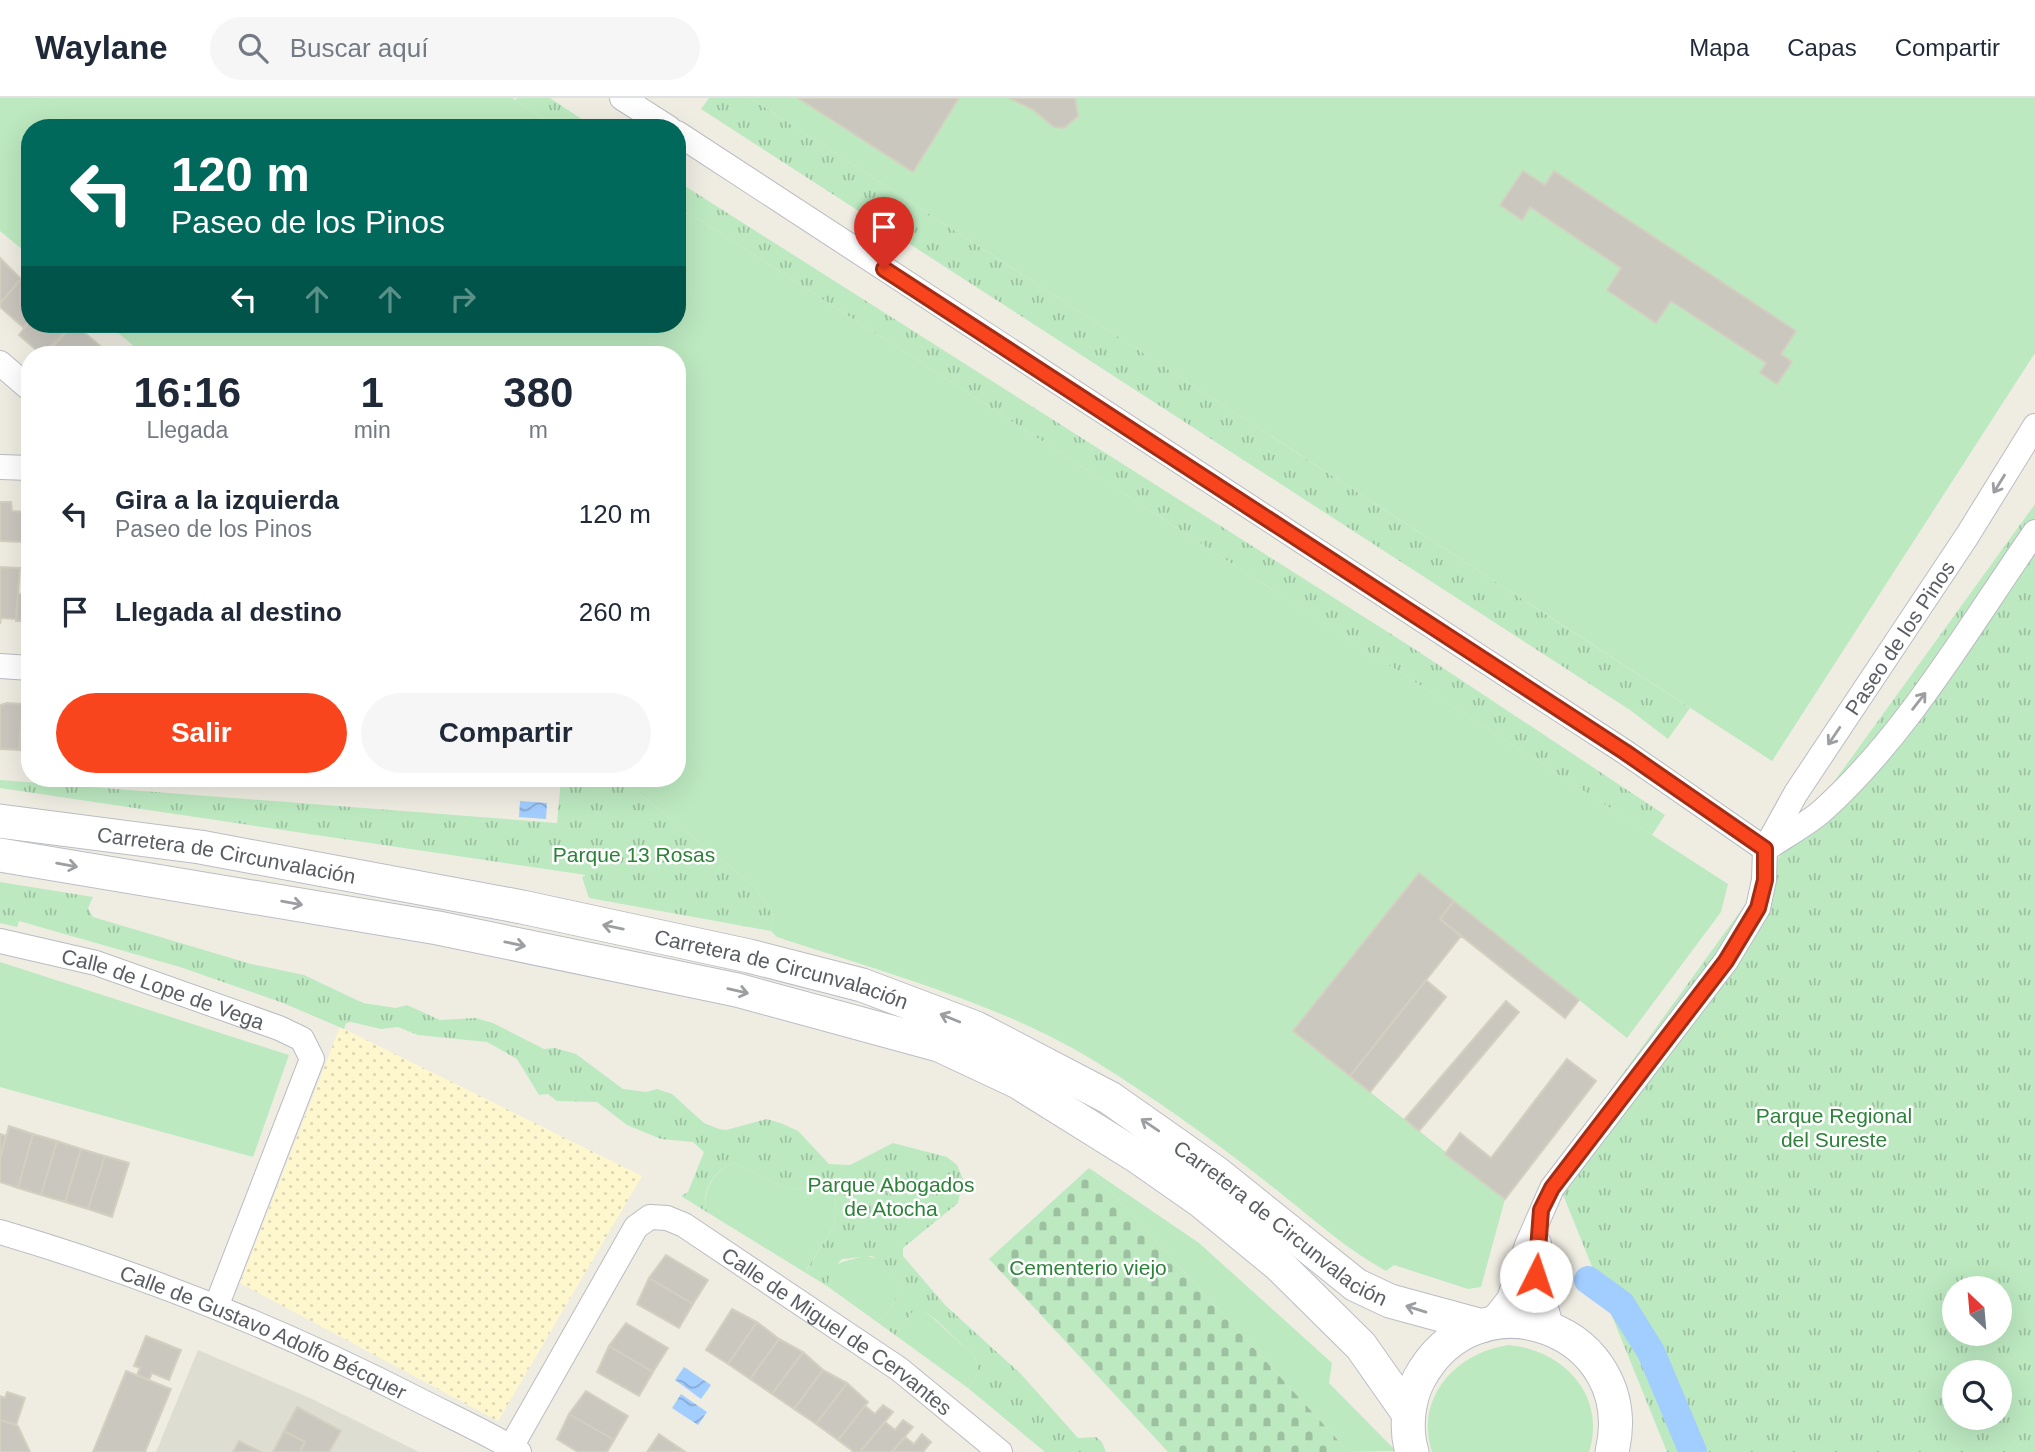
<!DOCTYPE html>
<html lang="es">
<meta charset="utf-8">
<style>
:root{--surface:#fff;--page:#f6f6f7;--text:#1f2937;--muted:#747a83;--line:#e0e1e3;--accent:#f9451e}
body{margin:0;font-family:Arial,sans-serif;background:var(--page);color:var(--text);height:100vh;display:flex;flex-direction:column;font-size:26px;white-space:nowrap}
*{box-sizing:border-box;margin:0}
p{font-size:23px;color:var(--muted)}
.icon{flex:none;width:38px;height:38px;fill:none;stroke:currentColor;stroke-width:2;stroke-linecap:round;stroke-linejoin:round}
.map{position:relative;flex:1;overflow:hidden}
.side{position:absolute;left:21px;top:248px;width:665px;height:441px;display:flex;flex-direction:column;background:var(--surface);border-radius:28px;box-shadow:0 7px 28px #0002}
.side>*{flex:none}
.top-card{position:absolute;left:21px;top:21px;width:665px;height:214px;border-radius:28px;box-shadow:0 7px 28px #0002;background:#00695c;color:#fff;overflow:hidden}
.needle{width:46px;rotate:334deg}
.buttons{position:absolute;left:1942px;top:1178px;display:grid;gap:14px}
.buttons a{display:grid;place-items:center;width:70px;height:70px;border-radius:50%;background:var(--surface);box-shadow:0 7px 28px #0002;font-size:35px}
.pin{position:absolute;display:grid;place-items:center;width:60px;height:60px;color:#fff;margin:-72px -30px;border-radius:50% 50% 50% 0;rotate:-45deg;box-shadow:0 0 7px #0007}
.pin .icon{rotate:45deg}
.me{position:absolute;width:77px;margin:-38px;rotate:4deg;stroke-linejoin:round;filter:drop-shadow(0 0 5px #0008)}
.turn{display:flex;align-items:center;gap:24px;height:147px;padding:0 35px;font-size:32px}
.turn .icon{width:91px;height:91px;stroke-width:2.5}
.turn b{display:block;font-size:49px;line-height:60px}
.lanes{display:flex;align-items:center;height:66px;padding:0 35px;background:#0003;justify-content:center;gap:35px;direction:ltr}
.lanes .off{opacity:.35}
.eta{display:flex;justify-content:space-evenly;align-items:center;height:119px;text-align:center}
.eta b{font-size:42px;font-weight:800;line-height:49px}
.button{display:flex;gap:14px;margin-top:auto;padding:14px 35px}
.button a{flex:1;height:80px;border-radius:42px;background:var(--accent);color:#fff;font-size:28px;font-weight:800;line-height:80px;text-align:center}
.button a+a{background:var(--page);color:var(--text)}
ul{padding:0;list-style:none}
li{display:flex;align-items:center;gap:21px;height:98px;padding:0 35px}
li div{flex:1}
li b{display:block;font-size:26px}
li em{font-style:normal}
header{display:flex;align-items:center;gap:42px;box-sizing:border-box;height:98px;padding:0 35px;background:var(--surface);border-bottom:2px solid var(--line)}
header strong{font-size:33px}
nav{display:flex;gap:38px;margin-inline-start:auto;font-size:24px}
.search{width:490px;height:63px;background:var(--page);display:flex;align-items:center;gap:18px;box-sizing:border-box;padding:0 24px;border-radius:38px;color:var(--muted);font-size:26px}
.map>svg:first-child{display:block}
.education{fill:#deddd1}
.green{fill:#bce9c0}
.sand{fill:url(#sand-dots)}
.cemetery{fill:url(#cemetery-stones)}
.park{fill:url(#park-tufts);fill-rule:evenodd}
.water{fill:url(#water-waves)}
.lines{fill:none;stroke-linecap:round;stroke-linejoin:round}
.canal{stroke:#a2cdff;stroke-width:28}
.building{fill:#cac7bf;stroke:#d4d0c0;stroke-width:2}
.street-casing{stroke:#babcc2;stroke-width:26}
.secondary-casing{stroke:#bbbdc5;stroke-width:35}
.street{stroke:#fff;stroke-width:24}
.secondary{stroke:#fff;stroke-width:33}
.oneway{stroke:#9c9ea2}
.route-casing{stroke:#a22d14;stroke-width:18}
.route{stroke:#f9451e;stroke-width:12}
.labels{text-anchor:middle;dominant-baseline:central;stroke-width:5;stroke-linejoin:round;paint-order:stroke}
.street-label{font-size:21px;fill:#5a5e64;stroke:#fff}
.park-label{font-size:21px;fill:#2c8239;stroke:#fff}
</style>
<header>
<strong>Waylane</strong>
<div class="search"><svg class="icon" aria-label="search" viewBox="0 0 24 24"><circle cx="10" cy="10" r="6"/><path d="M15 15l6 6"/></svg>Buscar aquí</div>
<nav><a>Mapa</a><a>Capas</a><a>Compartir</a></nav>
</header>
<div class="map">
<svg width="2035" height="1354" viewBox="0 0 2035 1354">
<defs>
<pattern id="sand-dots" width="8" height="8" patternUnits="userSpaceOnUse" patternTransform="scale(1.75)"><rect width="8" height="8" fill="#fef7ce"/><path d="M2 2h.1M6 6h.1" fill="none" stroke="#dcd6b4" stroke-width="1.8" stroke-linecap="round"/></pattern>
<pattern id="cemetery-stones" width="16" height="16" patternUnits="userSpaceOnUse" patternTransform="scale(1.75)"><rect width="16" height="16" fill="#bce9c0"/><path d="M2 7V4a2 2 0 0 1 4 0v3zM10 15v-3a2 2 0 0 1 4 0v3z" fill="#9cc0a0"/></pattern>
<pattern id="park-tufts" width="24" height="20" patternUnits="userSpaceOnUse" patternTransform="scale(1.75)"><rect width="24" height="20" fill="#bce9c0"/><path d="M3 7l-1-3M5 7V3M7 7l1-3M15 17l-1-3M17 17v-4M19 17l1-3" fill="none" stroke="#9cc0a0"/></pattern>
<pattern id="water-waves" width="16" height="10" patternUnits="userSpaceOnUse" patternTransform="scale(1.75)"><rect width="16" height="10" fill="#a2cdff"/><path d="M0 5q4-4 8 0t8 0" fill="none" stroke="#87aad2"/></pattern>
</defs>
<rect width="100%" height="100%" fill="#efede2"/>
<path class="education" d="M 198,1252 L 310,1300 L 419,1354 L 156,1354 Z"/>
<path class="green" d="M 0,0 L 512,0 L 558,30 L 30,30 L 30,158 L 0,133 Z
M 750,0 L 2035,0 L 2035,255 L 1772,663 Z
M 677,107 L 1728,786 L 1721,814 L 1627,940 L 1419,775 L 1293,933 L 1505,1101 L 1481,1189 L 1468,1191 L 1394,1167 L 1386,1173 C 1348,1152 1318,1125 1284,1098 C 1223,1049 1159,1003 1093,962 C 1004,907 877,872 777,839 L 771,833 L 774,819 L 756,790 L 621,681 L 677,681 L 677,257 L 144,257 L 108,226 L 677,226 Z
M 0,864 L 289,957 L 253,1059 L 0,989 Z
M 735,1065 L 790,1092 L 823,1087 L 836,1098 L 834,1128 L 805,1174 L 706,1113 C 702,1092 715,1071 735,1065 Z
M 1089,1070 L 1199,1145 L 1332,1265 L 1329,1285 L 1396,1353 L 1343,1354 L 1346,1351 Z
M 865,1158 C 880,1159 896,1175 900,1190 L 892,1209 L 877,1224 L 827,1188 C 826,1163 848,1163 865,1158 Z
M 913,1213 L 924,1213 L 936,1223 L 975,1259 L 979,1274 L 968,1290 L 895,1237 Z
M 1509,1247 C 1563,1252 1607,1297 1589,1354 L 1432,1354 C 1414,1299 1457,1254 1509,1247 Z"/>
<path class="sand" d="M 340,929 L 642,1078 L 498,1323 L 240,1185 Z"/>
<path class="cemetery" d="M 1089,1070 L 1346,1351 L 1343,1354 L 1168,1354 L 989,1161 Z"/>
<path class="park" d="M 517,0 L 550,0 L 595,30 L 558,30 L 515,2 Z
M 709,0 L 750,0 L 1690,610 L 1668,641 L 1630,612 L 701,11 Z
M 677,83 L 1416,552 L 1665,717 L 1652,737 L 677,107 Z
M 2035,406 L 2035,1354 L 1667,1354 L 1553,1072 ZM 1955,1190 L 2000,1190 L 2000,1236 L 1955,1236 ZM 1955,1274 L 2000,1274 L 2000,1320 L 1955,1320 Z
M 561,681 L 621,681 L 756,790 L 774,819 L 771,833 L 589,800 L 582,779 L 586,777 L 0,690 L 0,682 L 557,725 Z
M 0,784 L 93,799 L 88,810 L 93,819 L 251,866 L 304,877 L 363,905 L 396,910 L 407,907 L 440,922 L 476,920 L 493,925 L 544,951 L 555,950 L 576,956 L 623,991 L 646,994 L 657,991 L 672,996 L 704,1025 L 719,1031 L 726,1032 L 767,1021 L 783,1026 L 798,1033 L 829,1066 L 850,1067 L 893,1045 L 947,1059 L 957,1067 L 963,1081 L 958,1105 L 903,1150 L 903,1158 L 945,1207 L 1020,1275 L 1078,1340 L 1096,1339 L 1102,1344 L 1106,1354 L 1045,1354 L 968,1290 L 979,1274 L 975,1259 L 936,1222 L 924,1213 L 913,1213 L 895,1237 L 877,1224 L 892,1209 L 900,1190 L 893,1176 L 872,1158 L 842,1161 L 830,1175 L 827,1188 L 681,1098 L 688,1094 L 704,1054 L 693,1044 L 661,1041 L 627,1027 L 597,1004 L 557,1003 L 548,996 L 539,997 L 517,961 L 487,944 L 418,937 L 398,929 L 381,931 L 351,924 L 346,925 L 344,931 L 283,905 L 180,869 L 19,823 L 17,829 L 0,825 ZM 735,1065 L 790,1092 L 823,1087 L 836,1097 L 834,1128 L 806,1173 L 706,1112 C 701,1092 715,1071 735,1065 Z"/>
<path class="water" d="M 520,703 L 547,705 L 546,721 L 519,719 Z
M 684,1269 L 711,1287 L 701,1301 L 675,1282 Z
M 681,1296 L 707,1314 L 698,1327 L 672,1310 Z"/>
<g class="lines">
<path class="canal" d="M 1588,1182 L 1621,1206 L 1651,1254 L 1693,1354"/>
</g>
<path class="building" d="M 798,0 L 959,0 L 913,74 Z
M 1009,0 L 1075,0 L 1078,18 L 1064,30 L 1054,29 L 1032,11 Z
M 1523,73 L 1545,87 L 1554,73 L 1796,233 L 1781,256 L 1792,264 L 1777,286 L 1760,275 L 1766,265 L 1671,203 L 1656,225 L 1607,192 L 1621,170 L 1530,109 L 1522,122 L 1500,107 Z
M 0,160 L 21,181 L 0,205 Z
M 21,181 L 30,190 L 30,223 L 24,230 L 0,209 L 0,205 Z
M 30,223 L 61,226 L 68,231 L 42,257 L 19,237 Z
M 74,226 L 99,247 L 91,257 L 56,257 L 50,252 Z
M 99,247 L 110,257 L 91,257 Z
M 0,404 L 11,404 L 12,413 L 24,414 L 22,444 L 0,443 Z
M 24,414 L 30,415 L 30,445 L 22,444 Z
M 0,469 L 20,470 L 16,521 L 1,520 L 0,526 Z
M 18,496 L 30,496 L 30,538 L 27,537 L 28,523 L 16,523 Z
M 7,605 L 23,606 L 19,652 L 0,651 L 0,607 Z
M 23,606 L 30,607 L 30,653 L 19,652 Z
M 519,681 L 549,681 L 549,686 L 519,684 Z
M 1419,775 L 1454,803 L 1440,821 L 1461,838 L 1350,978 L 1293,933 Z
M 1454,803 L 1579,902 L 1565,920 L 1440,821 Z
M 1426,882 L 1446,899 L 1370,994 L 1350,978 Z
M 1506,903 L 1519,914 L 1419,1033 L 1405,1021 Z
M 1567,961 L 1596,983 L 1505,1101 L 1445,1056 L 1460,1035 L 1491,1060 Z
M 9,1028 L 33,1036 L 18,1090 L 0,1084 L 0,1061 Z
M 0,1036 L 6,1038 L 0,1061 Z
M 33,1036 L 57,1043 L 41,1097 L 18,1090 Z
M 57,1043 L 81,1051 L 65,1104 L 41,1097 Z
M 81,1051 L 105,1058 L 88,1111 L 65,1104 Z
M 105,1058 L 129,1065 L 112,1119 L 88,1111 Z
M 666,1157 L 708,1182 L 693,1206 L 649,1180 Z
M 649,1180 L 693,1206 L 679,1230 L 637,1206 Z
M 732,1211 L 757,1224 L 728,1266 L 706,1252 Z
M 757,1224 L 779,1241 L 750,1281 L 728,1266 Z
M 626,1225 L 668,1250 L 653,1274 L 609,1248 Z
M 146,1238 L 181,1252 L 169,1282 L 152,1275 L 149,1282 L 137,1277 L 140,1270 L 134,1268 Z
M 779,1241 L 803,1254 L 772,1296 L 750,1281 Z
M 609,1248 L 653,1274 L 639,1298 L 597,1274 Z
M 803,1254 L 823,1272 L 794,1311 L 772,1296 Z
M 823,1272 L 847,1285 L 816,1326 L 794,1311 Z
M 126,1273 L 171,1291 L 145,1354 L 93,1354 Z
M 847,1285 L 868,1304 L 838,1342 L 816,1326 Z
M 586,1293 L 628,1318 L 614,1342 L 569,1316 Z
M 7,1294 L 25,1300 L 16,1327 L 0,1322 L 0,1298 L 5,1300 Z
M 883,1307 L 893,1314 L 860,1354 L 854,1354 L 838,1342 L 865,1308 L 875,1316 Z
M 297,1309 L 341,1333 L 329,1354 L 300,1354 L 305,1344 L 284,1333 Z
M 569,1316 L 614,1342 L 607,1354 L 578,1354 L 557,1341 Z
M 0,1322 L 18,1328 L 30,1354 L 0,1354 Z
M 903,1322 L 913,1329 L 892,1354 L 860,1354 L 885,1324 L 895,1332 Z
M 284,1333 L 305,1344 L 300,1354 L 273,1354 Z
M 659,1336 L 684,1353 L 647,1354 Z
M 922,1336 L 931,1344 L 923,1354 L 892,1354 L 905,1339 L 914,1346 Z
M 239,1343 L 261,1354 L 233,1354 Z"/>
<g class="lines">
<g class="street-casing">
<g id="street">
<path d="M 622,0 L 669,30"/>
<path d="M 677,35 L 1625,654 L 1765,751"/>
<path d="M 0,265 L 30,291"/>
<path d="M 0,369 L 30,370"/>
<path d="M 0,568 L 30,570"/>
<path d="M 1769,749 C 1786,737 1806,727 1822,713 C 1907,637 1970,527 2035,434"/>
<path id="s1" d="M 0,843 L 96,865 L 279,930 L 302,941 L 312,961 L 216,1209"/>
<path id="s2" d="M 0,1134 C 143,1176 282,1232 415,1300 C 450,1318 486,1334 519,1354"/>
<path d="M 1539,1145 L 1537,1178 L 1552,1231"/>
<path id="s3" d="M 1490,1225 L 1509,1201 L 1527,1147 L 1552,1090 L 1726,863 L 1758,810 L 1764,782 L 1765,751 L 1796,695 L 1967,438 L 2035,328"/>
<path id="s4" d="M 511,1349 L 636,1129 L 650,1119 L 667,1120 L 684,1127 L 899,1271 L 1000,1354"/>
</g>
</g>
<g class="secondary-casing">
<g id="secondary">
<path id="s5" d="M 0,723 L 200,749 L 522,809 L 749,858 L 862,887 L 976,930 L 1110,1000 L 1215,1074 L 1356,1187 L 1390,1203 L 1482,1228"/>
<path d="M 0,757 L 438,830 L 737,892 L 939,947 L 1018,984 L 1138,1059 L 1201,1103 L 1279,1167 L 1361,1248 L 1408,1315"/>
<path d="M 1412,1354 C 1405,1331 1408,1302 1419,1281 C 1478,1171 1641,1232 1612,1354"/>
</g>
</g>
<use href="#street" class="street"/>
<use href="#secondary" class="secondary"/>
</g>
<defs><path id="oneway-shaft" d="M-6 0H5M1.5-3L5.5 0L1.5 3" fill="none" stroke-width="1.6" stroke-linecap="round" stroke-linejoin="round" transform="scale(1.75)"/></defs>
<g class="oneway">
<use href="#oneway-shaft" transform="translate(1999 386) rotate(122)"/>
<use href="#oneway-shaft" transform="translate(1919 603) rotate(-52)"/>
<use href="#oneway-shaft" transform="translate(1834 638) rotate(124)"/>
<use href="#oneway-shaft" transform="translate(67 767) rotate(10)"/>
<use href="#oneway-shaft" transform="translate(292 805) rotate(10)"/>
<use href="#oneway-shaft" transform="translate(613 829) rotate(-168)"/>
<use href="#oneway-shaft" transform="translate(515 846) rotate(12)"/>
<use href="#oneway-shaft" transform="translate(738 893) rotate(13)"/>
<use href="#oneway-shaft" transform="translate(950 920) rotate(-158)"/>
<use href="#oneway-shaft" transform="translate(1150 1027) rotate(-146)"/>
<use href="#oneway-shaft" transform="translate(1416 1211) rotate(-163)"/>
</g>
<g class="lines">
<g class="route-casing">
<path id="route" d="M 884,171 L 1625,654 L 1765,751 L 1765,782 L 1758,810 L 1726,863 L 1552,1090 L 1541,1112 L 1536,1178"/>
</g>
<use href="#route" class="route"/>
</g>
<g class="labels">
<g class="street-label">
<text stroke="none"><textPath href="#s3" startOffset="808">Paseo de los Pinos</textPath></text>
<text stroke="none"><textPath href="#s5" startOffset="229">Carretera de Circunvalación</textPath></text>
<text stroke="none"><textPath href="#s5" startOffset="796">Carretera de Circunvalación</textPath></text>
<text stroke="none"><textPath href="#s1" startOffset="170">Calle de Lope de Vega</textPath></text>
<text stroke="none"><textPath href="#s5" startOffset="1363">Carretera de Circunvalación</textPath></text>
<text stroke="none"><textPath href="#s4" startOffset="492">Calle de Miguel de Cervantes</textPath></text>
<text stroke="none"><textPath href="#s2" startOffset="282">Calle de Gustavo Adolfo Bécquer</textPath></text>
</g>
<g class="park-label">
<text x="634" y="756">Parque 13 Rosas</text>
<text x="1834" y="1017">Parque Regional<tspan x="1834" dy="24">del Sureste</tspan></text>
<text x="891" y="1086">Parque Abogados<tspan x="891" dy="24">de Atocha</tspan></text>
<text x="1088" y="1169">Cementerio viejo</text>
</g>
</g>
</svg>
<div class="buttons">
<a><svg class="needle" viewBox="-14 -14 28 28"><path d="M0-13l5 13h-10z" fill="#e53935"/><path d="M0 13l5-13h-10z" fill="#747a83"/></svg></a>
<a><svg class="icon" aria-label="search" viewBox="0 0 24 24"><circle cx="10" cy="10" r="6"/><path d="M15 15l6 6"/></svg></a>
</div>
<div class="pin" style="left:884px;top:171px;background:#d93025"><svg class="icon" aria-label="arrive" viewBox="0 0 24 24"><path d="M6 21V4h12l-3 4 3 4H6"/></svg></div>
<svg class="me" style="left:1536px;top:1178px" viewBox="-20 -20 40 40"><circle r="19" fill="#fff"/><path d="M0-13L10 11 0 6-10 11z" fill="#f9451e"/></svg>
<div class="top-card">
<div class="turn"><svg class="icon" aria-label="left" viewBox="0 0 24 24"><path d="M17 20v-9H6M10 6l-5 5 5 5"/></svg><div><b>120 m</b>Paseo de los Pinos</div></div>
<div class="lanes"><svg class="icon" aria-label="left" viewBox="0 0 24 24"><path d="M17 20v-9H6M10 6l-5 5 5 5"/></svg><svg class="icon off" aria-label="ahead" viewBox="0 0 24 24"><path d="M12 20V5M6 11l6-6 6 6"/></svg><svg class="icon off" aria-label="ahead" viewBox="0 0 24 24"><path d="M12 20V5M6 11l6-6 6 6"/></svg><svg class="icon off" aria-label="right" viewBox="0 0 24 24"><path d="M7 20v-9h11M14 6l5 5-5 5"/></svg></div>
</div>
<section class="side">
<div class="eta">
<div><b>16:16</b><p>Llegada</p></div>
<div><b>1</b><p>min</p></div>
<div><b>380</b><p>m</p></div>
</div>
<ul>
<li><svg class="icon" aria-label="left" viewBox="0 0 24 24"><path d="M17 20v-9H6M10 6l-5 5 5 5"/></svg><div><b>Gira a la izquierda</b><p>Paseo de los Pinos</p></div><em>120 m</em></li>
<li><svg class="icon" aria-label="arrive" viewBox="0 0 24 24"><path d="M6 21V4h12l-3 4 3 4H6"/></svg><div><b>Llegada al destino</b></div><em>260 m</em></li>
</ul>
<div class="button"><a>Salir</a><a>Compartir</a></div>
</section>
</div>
